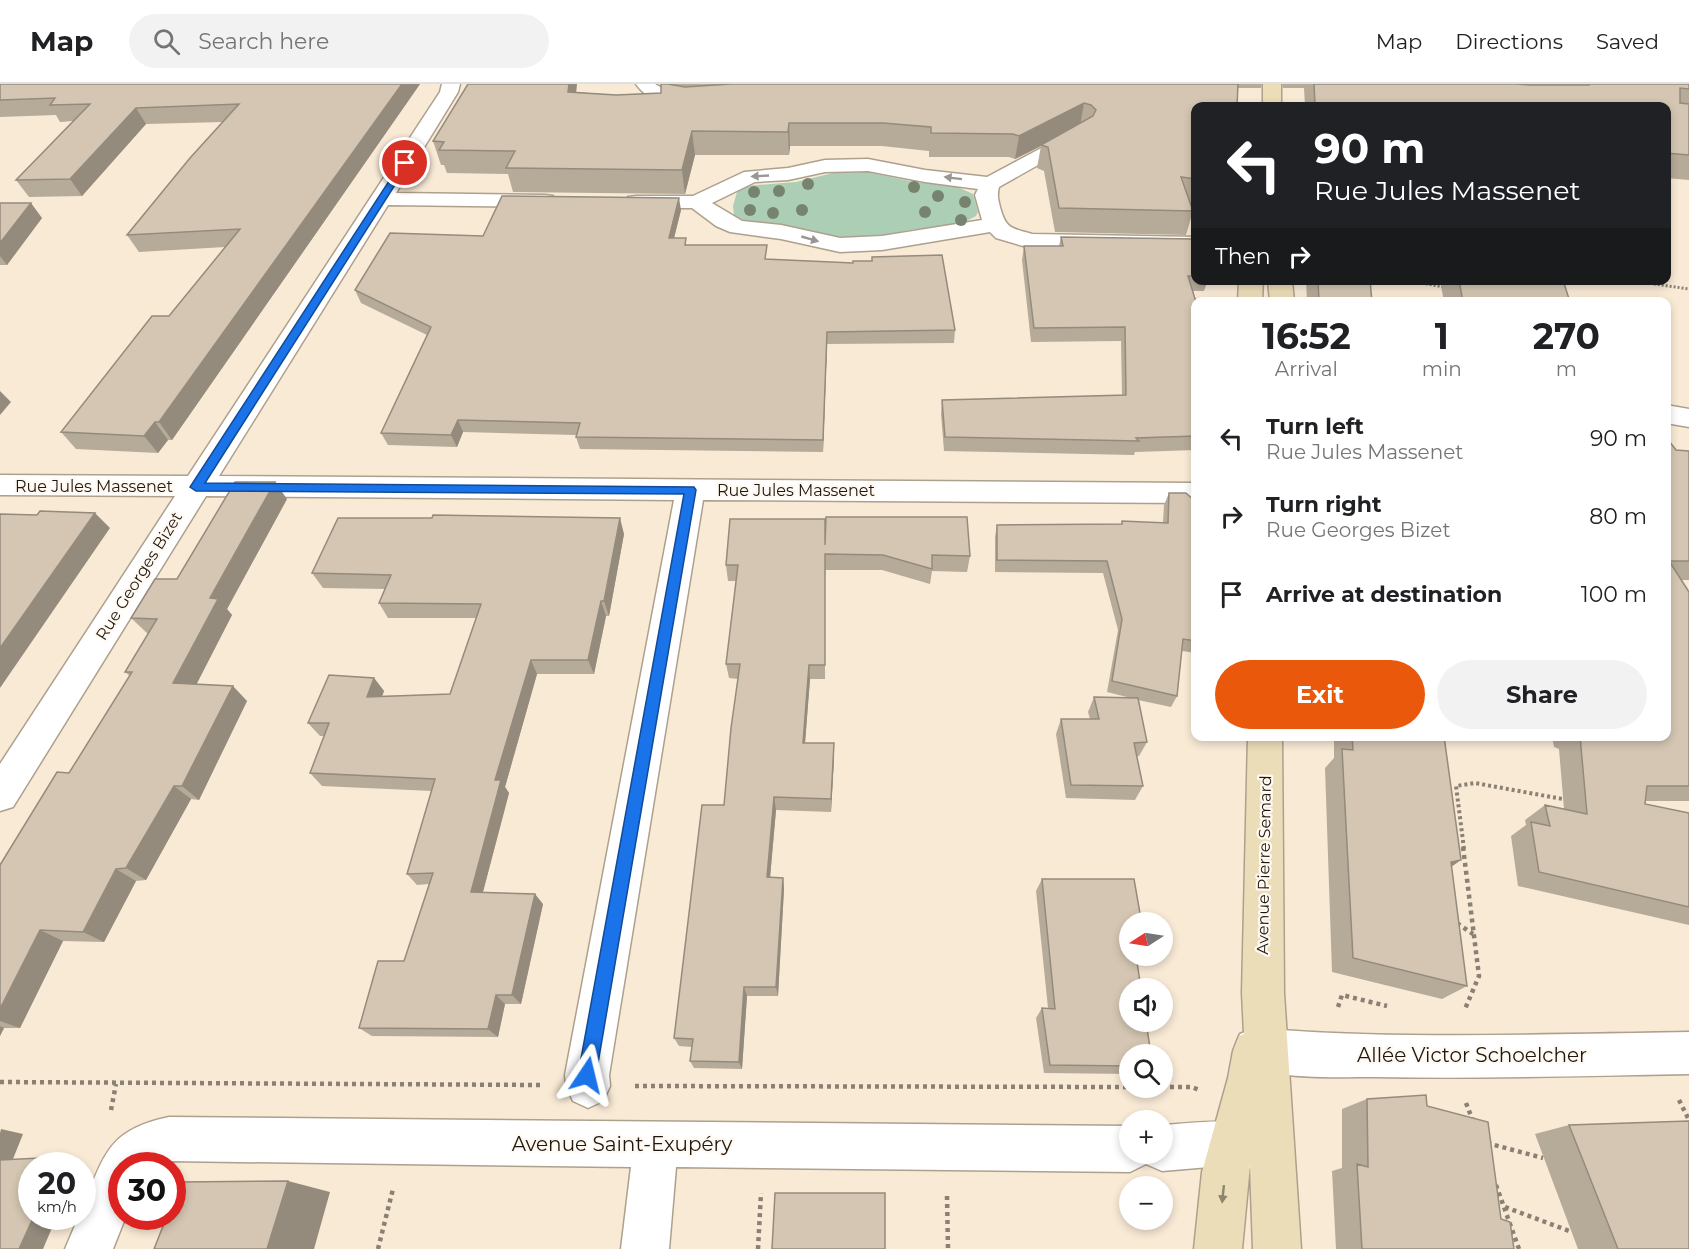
<!DOCTYPE html>
<meta charset="utf-8">
<style>
:root{--surface:#fff;--page:#f2f2f2;--text:#202124;--muted:#757577;--line:#e0e0e0;--accent:#ea580c}
body{margin:0;font-family:Montserrat,sans-serif;background:var(--page);color:var(--text);height:100vh;display:flex;flex-direction:column;font-size:22px;white-space:nowrap}
*{box-sizing:border-box;margin:0}
p{font-size:20px;color:var(--muted)}
.icon{flex:none;width:33px;height:33px;fill:none;stroke:currentColor;stroke-width:2;stroke-linecap:round;stroke-linejoin:round}
.map{position:relative;flex:1;overflow:hidden}
.side{position:absolute;left:1191px;top:213px;width:480px;height:444px;display:flex;flex-direction:column;background:var(--surface);border-radius:12px;box-shadow:0 3px 9px #0003}
.side>*{flex:none}
.top-card{position:absolute;left:1191px;top:18px;width:480px;height:183px;border-radius:12px;box-shadow:0 3px 9px #0003;background:#202124;color:#fff;overflow:hidden}
.needle{width:39px;rotate:258deg}
.tools{position:absolute;left:1119px;top:828px;display:grid;gap:12px}
.tools a{display:grid;place-items:center;width:54px;height:54px;border-radius:50%;background:var(--surface);box-shadow:0 3px 9px #0003;font-size:30px}
.speed{position:absolute;left:18px;top:1068px;display:flex;gap:12px;font-size:30px;font-weight:700;text-align:center}
.speed>*{display:grid;place-content:center;width:78px;height:78px;border-radius:50%;background:var(--surface);box-shadow:0 3px 9px #0003;line-height:1}
.speed small{font-size:15px;font-weight:400}
.speed .limit{border:9px solid #d22;background:#fff;color:#111}
.pin{position:absolute;display:grid;place-items:center;width:51px;height:51px;color:#fff;margin:-26px;border:3px solid #fff;border-radius:50%;box-shadow:0 2px 6px #0007}
.me{position:absolute;width:66px;margin:-33px;rotate:10deg;stroke-linejoin:round;filter:drop-shadow(0 0 4px #0008)}
.turn{display:flex;align-items:center;gap:21px;height:126px;padding:0 24px;font-size:27px}
.turn .icon{width:78px;height:78px;stroke-width:2.5}
.turn b{display:block;font-size:42px;line-height:51px}
.then{display:flex;align-items:center;height:57px;padding:0 24px;background:#0003;gap:12px;font-size:22px}
.eta{display:flex;justify-content:space-evenly;align-items:center;height:102px;text-align:center}
.eta b{font-size:36px;font-weight:700;line-height:42px}
.button{display:flex;gap:12px;margin-top:auto;padding:12px 24px}
.button a{flex:1;height:69px;border-radius:36px;background:var(--accent);color:#fff;font-size:24px;font-weight:700;line-height:69px;text-align:center}
.button a+a{background:var(--page);color:var(--text)}
ul{padding:0;list-style:none}
li{display:flex;align-items:center;gap:18px;height:78px;padding:0 24px}
li div{flex:1}
li b{display:block;font-size:22px}
li em{font-style:normal}
header{display:flex;align-items:center;gap:36px;box-sizing:border-box;height:84px;padding:0 30px;background:var(--surface);border-bottom:2px solid var(--line)}
header strong{font-size:28px}
nav{display:flex;gap:33px;margin-inline-start:auto;font-size:21px}
.search{width:420px;height:54px;background:var(--page);display:flex;align-items:center;gap:15px;box-sizing:border-box;padding:0 21px;border-radius:33px;color:var(--muted);font-size:22px}
.map>svg:first-child{display:block}
.green{fill:#abceb4}
.lines{fill:none;stroke-linecap:round;stroke-linejoin:round}
.minor-casing{stroke:#ada08d;stroke-width:3}
.secondary-casing{stroke:#ada08d;stroke-width:3}
.path-far3{stroke:#8a8073;stroke-width:2;stroke-dasharray:2 2;stroke-linecap:butt}
.path-far2{stroke:#8a8073;stroke-width:3;stroke-dasharray:2 2;stroke-linecap:butt}
.path-far1{stroke:#8a8073;stroke-width:4;stroke-dasharray:3 3;stroke-linecap:butt}
.path{stroke:#8a8073;stroke-width:4.5;stroke-dasharray:4 4;stroke-linecap:butt}
.minor{fill:#fff;fill-rule:evenodd}
.secondary{fill:#ecddb9;fill-rule:evenodd}
.tree{fill:#76846f}
.wall{fill:#b6aa99}
.shaded-wall{fill:#948b7d}
.building{fill:#d4c6b2;stroke:#948b7d;stroke-width:1.5}
.oneway{fill:#999794}
.oneway2{fill:#8f846d}
.route{fill:#1a73e8;stroke:#114b97;stroke-width:1.5}
.labels{text-anchor:middle;dominant-baseline:central;stroke-width:4.5;stroke-linejoin:round;paint-order:stroke}
.street-label{font-size:16px;fill:#1d1811;stroke:#fff9f1}
.near-street-label{font-size:20px;fill:#1d1811;stroke:#fff9f1}
</style>
<header>
<strong>Map</strong>
<div class="search"><svg class="icon" aria-label="search" viewBox="0 0 24 24"><circle cx="10" cy="10" r="6"/><path d="M15 15l6 6"/></svg>Search here</div>
<nav><a>Map</a><a>Directions</a><a>Saved</a></nav>
</header>
<div class="map">
<svg width="1689" height="1165" viewBox="0 0 1689 1165">
<rect width="100%" height="100%" fill="#f9ead6"/>
<path class="green" d="M 867,88 L 914,98 L 953,101 L 973,110 L 978,128 L 976,132 L 961,140 L 909,146 L 870,154 L 827,152 L 793,143 L 743,136 L 734,131 L 733,122 L 737,108 L 746,102 L 796,98 L 833,89 Z"/>
<g class="lines">
<g class="minor-casing">
<path id="minor" d="M 442,0 L 460,0 L 458,8 L 396,109 L 545,111 L 553,112 L 556,117 L 553,122 L 545,123 L 388,121 L 219,392 L 1196,399 L 1196,419 L 703,416 L 609,991 L 610,1002 L 603,1017 L 588,1024 L 573,1017 L 566,1002 L 565,991 L 674,416 L 206,412 L 13,723 L 0,727 L 0,680 L 175,412 L 0,411 L 0,391 L 188,392 L 440,8 Z
M 636,0 L 655,0 L 672,10 L 708,13 L 710,17 L 708,21 C 683,27 650,21 636,0 Z
M 1077,45 L 1084,47 L 1087,51 L 1084,55 L 999,103 C 997,111 998,115 1000,123 C 1006,145 1011,144 1032,150 L 1196,153 L 1196,167 L 1030,164 L 996,154 L 990,148 L 882,166 L 840,168 L 781,155 L 730,148 L 716,142 L 692,124 L 636,124 L 628,123 L 625,118 L 628,113 L 636,112 L 693,112 L 744,88 L 788,84 L 825,76 L 868,75 L 925,86 L 987,93 ZM 868,87 L 925,98 L 978,105 L 975,111 L 982,136 L 882,152 L 840,154 L 781,141 L 742,137 L 712,119 L 755,98 L 788,96 L 825,88 Z
M 1666,321 L 1689,325 L 1689,343 L 1666,339 Z
M 1255,944 C 1399,956 1544,950 1689,948 L 1689,990 C 1584,992 1480,995 1375,993 C 1334,993 1278,996 1240,980 L 1234,965 L 1240,950 Z
M 169,1033 L 1130,1042 L 1130,1070 L 1162,1070 L 1162,1041 C 1201,1039 1232,1032 1269,1047 L 1275,1063 L 1269,1079 L 1253,1085 L 1233,1081 L 1162,1087 L 1146,1080 L 1130,1088 L 676,1083 L 669,1165 L 621,1165 L 631,1083 L 169,1077 L 156,1082 L 122,1082 L 122,1132 L 126,1132 L 113,1165 L 65,1165 L 79,1132 L 82,1132 L 82,1124 C 105,1071 107,1046 169,1033 Z"/>
</g>
<g class="secondary-casing">
<path id="secondary" d="M 1263,0 L 1281,0 L 1281,22 L 1263,22 Z
M 1239,196 L 1263,196 L 1262,218 L 1238,218 Z
M 1268,196 L 1292,196 L 1294,218 L 1270,218 Z
M 1248,652 L 1282,652 L 1284,909 L 1301,1165 L 1253,1165 L 1250,1081 L 1242,1165 L 1194,1165 L 1202,1088 L 1228,994 L 1233,967 L 1239,952 L 1244,950 L 1242,909 Z"/>
</g>
<path class="path-far3" d="M 1407,196 L 1418,198
M 1630,196 L 1644,198"/>
<path class="path-far2" d="M 1410,197 L 1444,203
M 1634,197 L 1689,205"/>
<path class="path-far1" d="M 1464,765 L 1456,702 L 1475,699 L 1568,716"/>
<path class="path" d="M 1463,763 L 1479,892 L 1465,925
M 1457,839 L 1473,850
M 1338,923 L 1342,911 L 1387,922
M 0,998 L 541,1001
M 635,1002 L 1130,1003
M 1162,1003 L 1192,1003 L 1199,1006
M 1679,1016 L 1689,1036
M 1466,1019 L 1473,1037
M 111,1026 L 116,1000
M 1487,1059 L 1543,1074
M 1496,1101 L 1519,1165
M 947,1112 L 948,1165
M 1505,1123 L 1572,1148
M 378,1165 L 393,1105
M 758,1165 L 761,1109"/>
<use href="#minor" class="minor"/>
<use href="#secondary" class="secondary"/>
</g>
<g class="tree">
<circle cx="808" cy="100" r="6"/>
<circle cx="914" cy="103" r="6"/>
<circle cx="779" cy="107" r="6"/>
<circle cx="754" cy="108" r="6"/>
<circle cx="938" cy="112" r="6"/>
<circle cx="965" cy="118" r="6"/>
<circle cx="750" cy="126" r="6"/>
<circle cx="802" cy="126" r="6"/>
<circle cx="925" cy="128" r="6"/>
<circle cx="773" cy="129" r="6"/>
<circle cx="961" cy="136" r="6"/>
</g>
<path class="wall" d="M 0,0 L 420,0 L 172,356 L 168,356 L 158,369 L 76,365 L 61,348 L 169,232 L 225,163 L 139,168 L 127,151 L 223,38 L 146,40 L 82,112 L 29,113 L 16,96 L 73,37 L 60,38 L 56,31 L 0,33 Z
M 661,0 L 1262,0 L 1261,4 L 1238,4 L 1196,22 L 1196,120 L 1190,119 L 1193,127 L 1186,151 L 1055,148 L 1044,87 L 1037,84 L 1041,62 L 1015,75 L 1009,73 L 929,73 L 929,67 L 882,62 L 790,62 L 789,71 L 695,71 L 685,110 L 513,108 L 508,90 L 447,89 L 444,81 L 441,81 L 433,57 L 576,8 L 616,11 L 661,9 Z
M 1282,0 L 1689,0 L 1689,96 L 1666,94 L 1666,22 L 1305,22 L 1304,4 L 1283,4 Z
M 0,119 L 42,134 L 7,181 L 0,181 Z
M 681,126 L 674,154 L 687,161 L 768,175 L 955,246 L 954,259 L 827,260 L 823,368 L 580,365 L 576,353 L 576,351 L 463,348 L 457,363 L 388,361 L 381,349 L 427,251 L 361,219 L 355,206 L 483,152 Z
M 1061,153 L 1196,155 L 1196,196 L 1208,196 L 1204,207 L 1192,207 L 1196,218 L 1196,366 L 1135,368 L 1134,371 L 944,367 L 941,330 L 942,316 L 1122,311 L 1121,257 L 1031,258 L 1022,176 L 1024,162 L 1059,162 Z
M 1306,196 L 1370,196 L 1372,218 L 1307,218 Z
M 1440,196 L 1563,196 L 1570,218 L 1444,218 Z
M 1666,353 L 1676,366 L 1689,367 L 1689,496 L 1681,496 L 1689,508 L 1689,717 L 1646,717 L 1645,720 L 1689,729 L 1689,841 L 1518,802 L 1511,752 L 1526,741 L 1525,736 L 1545,721 L 1564,725 L 1559,665 L 1554,663 L 1552,652 L 1666,652 Z
M 1169,409 L 1196,418 L 1196,569 L 1182,567 L 1177,612 L 1171,623 L 1138,616 L 1147,658 L 1139,672 L 1137,672 L 1143,702 L 1135,716 L 1066,714 L 1056,650 L 1061,635 L 1090,635 L 1088,628 L 1094,613 L 1131,614 L 1107,608 L 1118,546 L 1103,489 L 995,488 L 995,453 L 997,441 L 1121,440 L 1122,437 L 1163,439 L 1164,421 Z
M 287,415 L 227,525 L 232,531 L 196,600 L 247,617 L 199,716 L 191,715 L 146,796 L 136,797 L 104,858 L 63,857 L 20,944 L 4,944 L 0,952 L 0,781 L 69,689 L 130,592 L 125,588 L 148,550 L 131,534 L 177,495 Z
M 432,434 L 624,450 L 609,532 L 606,532 L 594,590 L 537,590 L 505,703 L 509,709 L 483,808 L 543,820 L 521,920 L 505,920 L 498,953 L 372,952 L 359,944 L 404,877 L 429,800 L 417,801 L 407,790 L 432,707 L 322,702 L 310,689 L 324,652 L 320,652 L 308,639 L 374,594 L 384,607 L 382,612 L 450,610 L 476,534 L 388,534 L 379,519 L 385,505 L 323,504 L 312,489 Z
M 825,450 L 970,472 L 967,488 L 932,487 L 930,500 L 882,486 L 825,486 L 825,595 L 810,595 L 805,659 L 834,673 L 831,728 L 776,726 L 770,794 L 783,794 L 784,805 L 778,912 L 747,912 L 742,985 L 694,984 L 690,977 L 692,963 L 679,962 L 674,954 L 724,721 L 738,595 L 729,594 L 726,580 L 736,497 L 728,497 L 726,481 Z
M 1334,652 L 1444,652 L 1451,783 L 1467,902 L 1442,915 L 1332,888 L 1325,684 L 1334,674 Z
M 1042,795 L 1141,835 L 1138,838 L 1130,838 L 1130,990 L 1044,989 L 1036,934 L 1042,924 L 1048,924 L 1036,807 Z
M 1367,1015 L 1501,1135 L 1514,1165 L 1336,1165 L 1332,1087 L 1342,1084 L 1342,1025 Z
M 1569,1041 L 1689,1165 L 1578,1165 L 1535,1050 Z"/>
<path class="shaded-wall" d="M 402,0 L 420,0 L 172,356 L 159,338 Z
M 569,0 L 577,0 L 574,31 L 568,8 Z
M 1084,19 L 1080,42 L 1041,61 L 1041,62 L 1015,75 L 1019,52 Z
M 136,24 L 146,40 L 82,112 L 70,95 Z
M 789,39 L 790,62 L 789,71 L 788,48 Z
M 692,47 L 695,71 L 685,110 L 682,86 Z
M 679,114 L 681,126 L 671,166 L 669,154 Z
M 31,119 L 42,134 L 7,181 L 0,172 L 0,159 Z
M 827,248 L 827,260 L 823,368 L 823,356 Z
M 0,307 L 11,318 L 0,331 Z
M 458,336 L 463,348 L 457,363 L 451,351 Z
M 155,338 L 168,356 L 158,369 L 144,352 Z
M 275,398 L 287,415 L 227,525 L 232,531 L 189,615 L 173,599 L 210,514 Z
M 95,429 L 110,444 L 0,604 L 0,564 Z
M 620,434 L 624,450 L 609,532 L 604,517 Z
M 601,517 L 606,532 L 594,590 L 588,576 Z
M 531,576 L 537,590 L 505,703 L 509,709 L 480,819 L 471,808 L 495,696 Z
M 809,581 L 810,595 L 804,672 L 803,659 Z
M 374,594 L 384,607 L 377,626 L 367,613 Z
M 233,602 L 247,617 L 199,716 L 182,702 Z
M 834,659 L 834,673 L 831,728 L 831,715 Z
M 174,702 L 191,715 L 146,796 L 126,784 Z
M 774,713 L 776,726 L 769,805 L 767,793 Z
M 1461,776 L 1437,793 L 1451,778 Z
M 116,785 L 136,797 L 104,858 L 83,848 Z
M 783,794 L 784,805 L 778,912 L 776,903 Z
M 535,810 L 543,820 L 521,920 L 512,911 Z
M 40,846 L 63,857 L 20,944 L 0,937 L 0,925 Z
M 744,903 L 747,912 L 742,985 L 739,978 Z
M 496,911 L 505,920 L 498,953 L 488,945 Z
M 0,942 L 4,944 L 0,952 Z
M 1,1045 L 23,1050 L 11,1080 L 0,1078 L 0,1049 Z
M 60,1073 L 81,1077 L 79,1082 L 56,1082 Z
M 288,1097 L 330,1108 L 314,1165 L 267,1165 Z
M 34,1132 L 57,1132 L 43,1165 L 19,1165 Z"/>
<path class="building" d="M 0,0 L 402,0 L 159,338 L 155,338 L 144,352 L 61,348 L 152,232 L 169,232 L 240,145 L 127,151 L 190,74 L 239,20 L 136,24 L 70,95 L 16,96 L 90,20 L 50,21 L 55,14 L 0,16 Z
M 468,0 L 569,0 L 568,8 L 616,11 L 661,9 L 661,0 L 668,0 L 685,3 L 731,0 L 1238,0 L 1237,22 L 1196,22 L 1196,95 L 1181,93 L 1193,127 L 1059,124 L 1048,63 L 1041,61 L 1093,32 L 1096,26 L 1091,21 L 1084,19 L 1019,52 L 1013,50 L 931,49 L 931,43 L 883,39 L 789,39 L 788,48 L 692,47 L 682,86 L 506,84 L 515,67 L 439,66 L 444,58 L 433,57 Z
M 1314,0 L 1516,0 L 1530,1 L 1589,1 L 1589,0 L 1689,0 L 1689,5 L 1680,4 L 1680,19 L 1689,20 L 1689,71 L 1666,69 L 1666,22 L 1315,22 Z
M 502,112 L 679,114 L 669,154 L 686,154 L 685,161 L 767,161 L 765,175 L 853,179 L 853,177 L 872,177 L 872,173 L 942,171 L 955,246 L 827,248 L 823,356 L 576,353 L 580,339 L 458,336 L 451,351 L 381,349 L 431,243 L 355,206 L 390,149 L 483,152 Z
M 0,119 L 31,119 L 0,159 Z
M 1061,153 L 1196,155 L 1196,192 L 1188,192 L 1196,218 L 1196,352 L 1136,354 L 1139,357 L 945,353 L 942,316 L 1126,311 L 1125,243 L 1034,244 L 1024,162 L 1063,162 Z
M 1318,196 L 1370,196 L 1372,218 L 1319,218 Z
M 1459,196 L 1563,196 L 1570,218 L 1463,218 Z
M 1666,353 L 1676,366 L 1689,367 L 1689,477 L 1666,477 Z
M 235,398 L 275,398 L 210,514 L 218,515 L 173,599 L 233,602 L 182,702 L 174,702 L 126,784 L 116,785 L 83,848 L 40,846 L 0,925 L 0,781 L 57,688 L 69,689 L 132,588 L 125,588 L 157,535 L 131,534 L 155,495 L 177,495 Z
M 1169,409 L 1186,409 L 1196,418 L 1196,557 L 1183,555 L 1177,612 L 1112,597 L 1122,535 L 1107,477 L 997,476 L 997,441 L 1122,440 L 1122,437 L 1168,439 Z
M 40,427 L 95,429 L 0,564 L 0,430 L 37,431 Z
M 433,431 L 620,434 L 604,517 L 601,517 L 588,576 L 531,576 L 495,696 L 501,696 L 471,808 L 535,810 L 512,911 L 496,911 L 488,945 L 359,944 L 378,877 L 404,877 L 433,789 L 407,790 L 435,695 L 310,689 L 329,639 L 308,639 L 329,591 L 374,594 L 367,613 L 450,610 L 481,520 L 379,519 L 391,491 L 312,489 L 338,434 L 432,434 Z
M 826,433 L 967,433 L 970,472 L 932,471 L 932,485 L 883,471 L 825,470 L 825,581 L 809,581 L 803,659 L 834,659 L 831,715 L 774,713 L 767,793 L 783,794 L 776,903 L 744,903 L 739,978 L 690,977 L 693,955 L 674,954 L 702,721 L 724,721 L 731,644 L 740,580 L 726,580 L 738,481 L 726,481 L 730,435 L 825,435 L 825,461 Z
M 1666,479 L 1671,480 L 1689,508 L 1689,702 L 1647,702 L 1645,720 L 1689,729 L 1689,823 L 1539,788 L 1531,738 L 1550,742 L 1545,721 L 1587,730 L 1580,652 L 1666,652 Z
M 1094,613 L 1138,614 L 1147,658 L 1134,659 L 1143,702 L 1071,701 L 1061,635 L 1099,635 Z
M 1352,652 L 1444,652 L 1461,776 L 1451,778 L 1467,902 L 1353,874 L 1342,665 L 1353,666 Z
M 1042,795 L 1134,795 L 1141,835 L 1130,835 L 1130,872 L 1136,872 L 1141,904 L 1130,904 L 1130,938 L 1146,938 L 1151,970 L 1130,970 L 1130,982 L 1050,981 L 1042,924 L 1055,925 Z
M 1426,1011 L 1427,1022 L 1488,1038 L 1501,1135 L 1510,1138 L 1514,1165 L 1362,1165 L 1357,1080 L 1368,1083 L 1367,1015 Z
M 1689,1037 L 1689,1165 L 1618,1165 L 1569,1041 Z
M 60,1073 L 56,1082 L 32,1082 L 32,1132 L 34,1132 L 19,1165 L 0,1165 L 0,1076 Z
M 288,1097 L 267,1165 L 154,1165 L 167,1132 L 172,1132 L 172,1117 L 180,1098 Z
M 775,1109 L 885,1109 L 885,1165 L 772,1165 Z"/>
<defs><path id="oneway-solid" d="M-6-.8H1V-3.2L6.5 0L1 3.2V.8H-6Z" transform="scale(1.5)"/></defs>
<g class="oneway">
<use href="#oneway-solid" transform="translate(760 92) rotate(177)"/>
<use href="#oneway-solid" transform="translate(953 94) rotate(-173)"/>
<use href="#oneway-solid" transform="translate(810 155) rotate(16)"/>
</g>
<use class="oneway2" href="#oneway-solid" transform="translate(1223 1110) rotate(96)"/>
<path class="route" d="M 402,77 L 409,79 L 205,399 L 694,403 L 696,406 L 596,991 L 594,998 L 587,1000 L 581,998 L 578,991 L 684,410 L 196,407 L 190,403 Z"/>
<g class="labels">
<g class="street-label">
<text x="94" y="402">Rue Jules Massenet</text>
<text x="796" y="406">Rue Jules Massenet</text>
<text transform="translate(139 492) rotate(-58)">Rue Georges Bizet</text>
<text transform="translate(1264 781) rotate(-89)">Avenue Pierre Semard</text>
</g>
<g class="near-street-label">
<text x="1472" y="971">Allée Victor Schoelcher</text>
<text x="622" y="1060">Avenue Saint-Exupéry</text>
</g>
</g>
</svg>
<div class="tools">
<a><svg class="needle" viewBox="-14 -14 28 28"><path d="M0-13l5 13h-10z" fill="#e53935"/><path d="M0 13l5-13h-10z" fill="#757577"/></svg></a>
<a><svg class="icon" aria-label="sound" viewBox="0 0 24 24"><path d="M4 9h4l5-4v14l-5-4H4zM17 9q2 3 0 6"/></svg></a>
<a><svg class="icon" aria-label="search" viewBox="0 0 24 24"><circle cx="10" cy="10" r="6"/><path d="M15 15l6 6"/></svg></a>
<a>+</a>
<a>−</a>
</div>
<div class="speed"><div>20<small>km/h</small></div><div class="limit">30</div></div>
<div class="pin" style="left:405px;top:79px;background:#d93025"><svg class="icon" aria-label="arrive" viewBox="0 0 24 24"><path d="M6 21V4h12l-3 4 3 4H6"/></svg></div>
<svg class="me" style="left:587px;top:991px" viewBox="-20 -20 40 40"><path d="M0-17L14 15 0 8-14 15z" fill="#1a73e8" stroke="#fff" stroke-width="4"/></svg>
<div class="top-card">
<div class="turn"><svg class="icon" aria-label="left" viewBox="0 0 24 24"><path d="M17 20v-9H6M10 6l-5 5 5 5"/></svg><div><b>90 m</b>Rue Jules Massenet</div></div>
<div class="then">Then<svg class="icon" aria-label="right" viewBox="0 0 24 24"><path d="M7 20v-9h11M14 6l5 5-5 5"/></svg></div>
</div>
<section class="side">
<div class="eta">
<div><b>16:52</b><p>Arrival</p></div>
<div><b>1</b><p>min</p></div>
<div><b>270</b><p>m</p></div>
</div>
<ul>
<li><svg class="icon" aria-label="left" viewBox="0 0 24 24"><path d="M17 20v-9H6M10 6l-5 5 5 5"/></svg><div><b>Turn left</b><p>Rue Jules Massenet</p></div><em>90 m</em></li>
<li><svg class="icon" aria-label="right" viewBox="0 0 24 24"><path d="M7 20v-9h11M14 6l5 5-5 5"/></svg><div><b>Turn right</b><p>Rue Georges Bizet</p></div><em>80 m</em></li>
<li><svg class="icon" aria-label="arrive" viewBox="0 0 24 24"><path d="M6 21V4h12l-3 4 3 4H6"/></svg><div><b>Arrive at destination</b></div><em>100 m</em></li>
</ul>
<div class="button"><a>Exit</a><a>Share</a></div>
</section>
</div>
